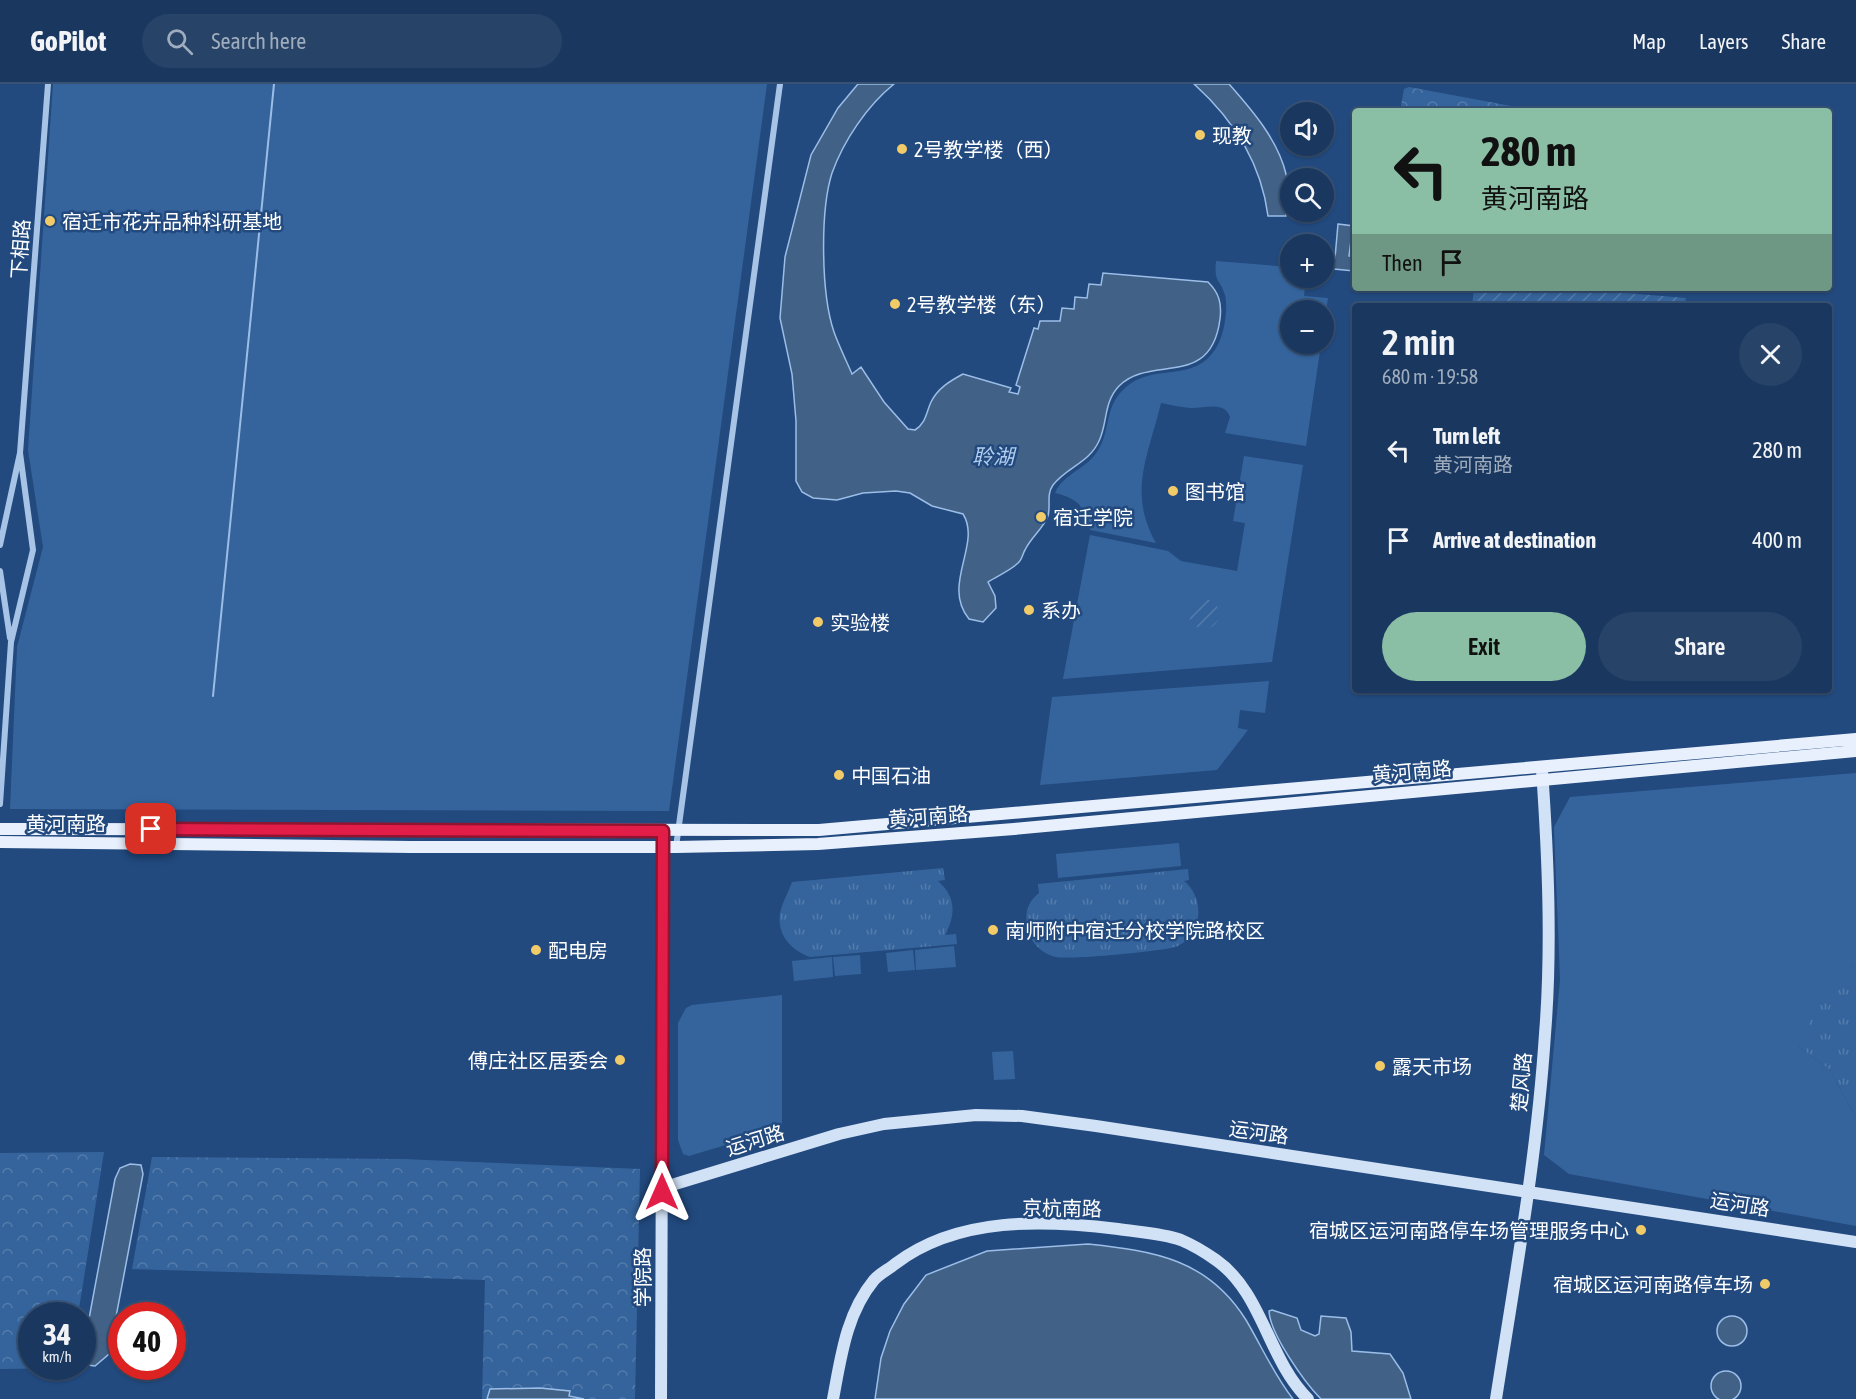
<!DOCTYPE html>
<meta charset="utf-8">
<style>
:root{--surface:#1a385f;--page:#274368;--text:#f1f3f6;--muted:#9facbd;--line:#385274;--accent:#8abfa5}
body{margin:0;font-family:"Asap Condensed","Noto Sans SC",sans-serif;background:var(--page);color:var(--text);height:100vh;display:flex;flex-direction:column;font-size:22px;white-space:nowrap}
*{box-sizing:border-box;margin:0}
p{font-size:20px;color:var(--muted)}
.icon{flex:none;width:33px;height:33px;fill:none;stroke:currentColor;stroke-width:2;stroke-linecap:round;stroke-linejoin:round}
.map{position:relative;flex:1;overflow:hidden}
.details{position:absolute;left:1352px;top:219px;width:480px;height:390px;display:flex;flex-direction:column;background:var(--surface);border-radius:6px;box-shadow:0 2px 4px #0004,0 0 0 2px var(--line)}
.details>*{flex:none}
.top-card{position:absolute;left:1352px;top:24px;width:480px;height:183px;border-radius:6px;box-shadow:0 2px 4px #0004,0 0 0 2px var(--line);background:#8abfa5;color:#111;overflow:hidden}
.buttons{position:absolute;left:1280px;top:18px;display:grid;gap:12px}
.buttons a{display:grid;place-items:center;width:54px;height:54px;border-radius:50%;background:var(--surface);box-shadow:0 2px 4px #0004,0 0 0 2px var(--line);font-size:30px}
.speed{position:absolute;left:18px;top:1218px;display:flex;gap:12px;font-size:30px;font-weight:700;text-align:center}
.speed>*{display:grid;place-content:center;width:78px;height:78px;border-radius:50%;background:var(--surface);box-shadow:0 2px 4px #0004,0 0 0 2px var(--line);line-height:1}
.speed small{font-size:15px;font-weight:400}
.speed .limit{border:9px solid #d22;background:#fff;color:#111}
.pin{position:absolute;display:grid;place-items:center;width:51px;height:51px;color:#fff;margin:-26px;border-radius:12px;box-shadow:0 3px 9px #0006}
.me{position:absolute;width:66px;margin:-33px;rotate:0deg;stroke-linejoin:round;filter:drop-shadow(0 0 4px #0008)}
.turn{display:flex;align-items:center;gap:21px;height:126px;padding:0 30px;font-size:27px}
.turn .icon{width:78px;height:78px;stroke-width:2.5}
.turn b{display:block;font-size:42px;line-height:51px}
.then{display:flex;align-items:center;height:57px;padding:0 30px;background:#0003;gap:12px;font-size:22px}
.round{display:grid;place-items:center;flex:none;width:63px;height:63px;border-radius:32px;background:var(--page)}
.head{display:flex;align-items:center;justify-content:space-between;height:102px;padding:0 30px}
h1{font-size:36px;font-weight:600;line-height:45px}
.cta{display:flex;gap:12px;margin-top:auto;padding:12px 30px}
.cta a{flex:1;height:69px;border-radius:36px;background:var(--accent);color:#111;font-size:24px;font-weight:600;line-height:69px;text-align:center}
.cta a+a{background:var(--page);color:var(--text)}
ul{padding:0;list-style:none}
li{display:flex;align-items:center;gap:18px;height:90px;padding:0 30px}
li div{flex:1}
li b{display:block;font-size:22px}
li em{font-style:normal}
header{display:flex;align-items:center;gap:36px;box-sizing:border-box;height:84px;padding:0 30px;background:var(--surface);border-bottom:2px solid var(--line)}
header strong{font-size:28px}
nav{display:flex;gap:33px;margin-inline-start:auto;font-size:21px}
.search{width:420px;height:54px;background:var(--page);display:flex;align-items:center;gap:15px;box-sizing:border-box;padding:0 21px;border-radius:33px;color:var(--muted);font-size:22px}
.map>svg:first-child{display:block}
.grass{fill:#35649c}
.forest{fill:url(#forest-crowns)}
.park{fill:url(#park-tufts)}
.garden{fill:url(#garden-furrows)}
.water{fill:#426186;stroke:#9bbee8;stroke-width:1.5}
.lines{fill:none;stroke-linecap:round;stroke-linejoin:round}
.stream{stroke:#9bbee8;stroke-width:2}
.street{stroke:#a7c4e7;stroke-width:6}
.secondary{stroke:#d1e1f6;stroke-width:12}
.primary{stroke:#e9f0fd;stroke-width:12}
.route-casing{stroke:#92132f;stroke-width:15}
.route{stroke:#e11d48;stroke-width:10}
.poi-dot{fill:#f2cb69;stroke:#224a7f;stroke-width:2}
.labels{text-anchor:middle;dominant-baseline:central;stroke-width:5;stroke-linejoin:round;paint-order:stroke}
.poi-label{font-size:20px;fill:#fff;stroke:#224a7f;text-anchor:start}
.street-label{font-size:20px;fill:#fff;stroke:#224a7f}
.water-label{font-size:21px;font-style:italic;fill:#b2ceee;stroke:#224a7f}
</style>
<header>
<strong>GoPilot</strong>
<div class="search"><svg class="icon" aria-label="search" viewBox="0 0 24 24"><circle cx="10" cy="10" r="6"/><path d="M15 15l6 6"/></svg>Search here</div>
<nav><a>Map</a><a>Layers</a><a>Share</a></nav>
</header>
<div class="map">
<svg width="1856" height="1315" viewBox="0 0 1856 1315">
<defs>
<pattern id="forest-crowns" width="20" height="18" patternUnits="userSpaceOnUse" patternTransform="scale(1.5)"><rect width="20" height="18" fill="#35649c"/><path d="M2 6a3 3 0 1 1 6 0M12 15a3 3 0 1 1 6 0" fill="none" stroke="#537bab"/></pattern>
<pattern id="park-tufts" width="24" height="20" patternUnits="userSpaceOnUse" patternTransform="scale(1.5)"><rect width="24" height="20" fill="#35649c"/><path d="M3 7l-1-3M5 7V3M7 7l1-3M15 17l-1-3M17 17v-4M19 17l1-3" fill="none" stroke="#537bab"/></pattern>
<pattern id="garden-furrows" width="10" height="10" patternUnits="userSpaceOnUse" patternTransform="scale(1.5)"><rect width="10" height="10" fill="#35649c"/><path d="M-1 1l2-2M0 10L10 0M9 11l2-2" fill="none" stroke="#537bab"/></pattern>
</defs>
<rect width="100%" height="100%" fill="#224a7f"/>
<path class="grass" d="M 53,0 L 767,0 L 669,727 L 10,725 L 17,563 L 43,463 L 28,366 Z
M 1216,177 L 1290,183 L 1290,194 L 1306,194 L 1304,212 L 1328,214 L 1323,247 L 1323,226 L 1290,226 L 1290,260 L 1321,260 L 1306,362 L 1225,349 L 1230,333 C 1224,316 1203,325 1190,324 C 1180,323 1171,321 1161,319 C 1149,370 1127,408 1156,459 L 1090,446 C 1086,424 1078,414 1055,409 C 1063,390 1086,385 1097,368 C 1113,344 1102,320 1130,300 C 1159,279 1201,301 1220,256 C 1225,244 1228,223 1225,211 C 1220,193 1214,201 1216,177 Z
M 1244,372 L 1303,381 L 1272,578 L 1063,595 L 1090,451 L 1168,467 L 1181,477 L 1237,487 L 1245,439 L 1233,437 Z
M 1269,597 L 1265,629 L 1240,626 L 1238,644 L 1248,646 L 1217,686 L 1040,701 L 1052,613 Z
M 1856,689 L 1856,885 L 1851,881 L 1798,962 L 1830,986 L 1856,1034 L 1856,1142 L 1569,1090 L 1544,1071 L 1560,896 L 1554,743 L 1570,713 Z
M 1179,759 L 1181,782 L 1058,794 L 1056,770 Z
M 954,862 L 956,883 L 916,886 L 915,866 Z
M 913,866 L 915,886 L 888,888 L 886,869 Z
M 860,871 L 861,890 L 835,892 L 833,873 Z
M 832,873 L 833,893 L 794,897 L 792,877 Z
M 782,911 L 782,1044 L 689,1072 L 683,1070 L 678,1056 L 678,939 L 686,924 L 692,921 Z
M 1013,967 L 1015,995 L 994,996 L 992,968 Z"/>
<path class="forest" d="M 1409,3 L 1533,26 L 1400,27 L 1404,5 Z
M 104,1068 L 78,1231 L 32,1232 L 32,1282 L 69,1284 L 0,1285 L 0,1069 Z
M 152,1073 L 401,1075 L 640,1085 L 635,1315 L 482,1315 L 485,1196 L 132,1185 Z"/>
<path class="park" d="M 943,784 L 945,796 L 938,797 C 956,813 956,830 945,851 L 956,850 L 957,860 L 810,873 C 789,865 775,848 781,825 C 784,815 789,807 792,798 Z
M 1188,785 L 1189,796 L 1184,797 C 1205,814 1203,849 1178,862 C 1168,867 1068,876 1056,873 C 1040,869 1029,857 1027,841 C 1025,827 1028,818 1039,809 L 1038,800 Z
M 1851,881 L 1856,885 L 1856,1034 L 1830,986 L 1798,962 L 1819,919 L 1846,882 Z"/>
<path class="garden" d="M 1474,204 L 1567,204 L 1686,214 L 1684,222 L 1472,222 Z
M1189 530a15 15 0 1 1 30 0a15 15 0 1 1-30 0Z"/>
<path class="water" d="M 858,0 L 894,0 C 867,22 844,56 832,89 C 820,127 821,210 834,248 C 839,262 846,276 852,290 L 861,283 L 884,318 L 908,345 L 915,346 C 926,339 926,329 931,318 C 938,304 950,297 963,290 L 1011,304 L 1009,308 L 1018,310 L 1020,303 L 1016,301 L 1034,244 L 1038,245 L 1040,237 L 1060,237 L 1062,224 L 1074,225 L 1075,213 L 1087,214 L 1089,200 L 1101,201 L 1103,189 L 1208,198 C 1219,209 1222,219 1220,235 C 1211,306 1151,270 1119,302 C 1103,319 1108,338 1099,357 C 1089,379 1067,383 1053,401 C 1046,411 1051,421 1048,432 C 1043,445 1031,453 1025,466 C 1023,469 1022,475 1019,478 C 1012,486 997,492 988,498 L 995,512 L 996,524 L 983,538 L 969,535 C 941,501 982,460 963,430 L 932,422 L 910,409 L 896,407 L 863,409 L 837,416 L 813,414 L 802,408 L 796,397 L 796,337 L 792,290 L 780,234 L 785,173 L 811,71 L 838,24 Z
M 1194,0 L 1229,0 C 1252,26 1278,56 1286,90 C 1289,103 1286,119 1286,132 L 1268,132 C 1261,78 1234,36 1194,0 Z
M 1338,140 L 1354,142 L 1354,156 L 1351,156 L 1349,172 L 1354,173 L 1354,187 L 1334,185 Z
M 130,1080 L 141,1081 L 143,1090 L 109,1270 L 95,1282 L 88,1281 L 83,1267 L 115,1095 L 120,1084 Z
M 1088,1160 C 1154,1167 1208,1175 1246,1236 C 1262,1263 1274,1291 1293,1315 L 875,1315 L 881,1274 L 890,1247 L 904,1220 L 926,1191 L 987,1167 Z
M 1272,1226 L 1297,1234 L 1301,1246 L 1315,1252 L 1319,1250 L 1321,1232 L 1346,1234 L 1351,1248 L 1352,1267 L 1390,1270 L 1403,1289 L 1411,1315 L 1321,1315 C 1305,1299 1270,1250 1269,1227 Z
M1717 1247a15 15 0 1 1 30 0a15 15 0 1 1-30 0Z
M1711 1302a15 15 0 1 1 30 0a15 15 0 1 1-30 0Z
M 540,1304 L 570,1307 L 569,1312 L 584,1315 L 487,1315 L 490,1305 Z"/>
<g class="lines">
<path class="stream" d="M 213,612 L 274,0"/>
<path class="street" d="M 20,369 L 48,0
M 0,461 L 20,369 L 33,466 L 11,558 L 0,720
M 0,487 L 10,554
M 676,763 L 780,0"/>
<path class="secondary" d="M 662,1104 L 839,1050 L 884,1040 L 976,1031 L 1022,1032 L 1096,1042 L 1856,1158
M 661,1315 L 663,747
M 833,1315 C 841,1273 846,1230 874,1196 C 879,1190 889,1185 895,1180 C 958,1132 1044,1136 1118,1145 C 1138,1148 1162,1149 1181,1156 C 1193,1161 1206,1169 1216,1176 C 1263,1209 1268,1276 1308,1315
M 1496,1315 C 1515,1193 1537,1073 1545,950 C 1552,863 1548,773 1542,686"/>
<path class="primary" d="M 0,745 L 819,746 L 1856,655
M 0,758 L 411,763 L 676,763 L 818,760 L 1014,745 L 1856,667"/>
</g>
<g class="lines">
<g class="route-casing">
<path id="route" d="M 151,745 L 663,747 L 662,1108"/>
</g>
<use href="#route" class="route"/>
</g>
<g class="poi-dot">
<circle cx="1200" cy="51" r="6"/>
<circle cx="902" cy="65" r="6"/>
<circle cx="50" cy="137" r="6"/>
<circle cx="895" cy="220" r="6"/>
<circle cx="1173" cy="407" r="6"/>
<circle cx="1041" cy="433" r="6"/>
<circle cx="1029" cy="526" r="6"/>
<circle cx="818" cy="538" r="6"/>
<circle cx="839" cy="691" r="6"/>
<circle cx="993" cy="846" r="6"/>
<circle cx="536" cy="866" r="6"/>
<circle cx="620" cy="976" r="6"/>
<circle cx="1380" cy="982" r="6"/>
<circle cx="1641" cy="1146" r="6"/>
<circle cx="1765" cy="1200" r="6"/>
</g>
<g class="labels">
<g class="poi-label">
<text x="1212" y="51">现教</text>
<text x="914" y="65">2号教学楼（西）</text>
<text x="62" y="137">宿迁市花卉品种科研基地</text>
<text x="907" y="220">2号教学楼（东）</text>
<text x="1185" y="407">图书馆</text>
<text x="1053" y="433">宿迁学院</text>
<text x="1041" y="526">系办</text>
<text x="830" y="538">实验楼</text>
<text x="851" y="691">中国石油</text>
<text x="1005" y="846">南师附中宿迁分校学院路校区</text>
<text x="548" y="866">配电房</text>
<text x="608" y="976" text-anchor="end">傅庄社区居委会</text>
<text x="1392" y="982">露天市场</text>
<text x="1629" y="1146" text-anchor="end">宿城区运河南路停车场管理服务中心</text>
<text x="1753" y="1200" text-anchor="end">宿城区运河南路停车场</text>
</g>
<g class="street-label">
<text transform="translate(20 165) rotate(-86)">下相路</text>
<text transform="translate(1412 687) rotate(-5)">黄河南路</text>
<text transform="translate(928 732) rotate(-4)">黄河南路</text>
<text x="66" y="739">黄河南路</text>
<text transform="translate(1521 998) rotate(-85)">楚风路</text>
<text transform="translate(1259 1048) rotate(8)">运河路</text>
<text transform="translate(755 1056) rotate(-17)">运河路</text>
<text transform="translate(1740 1120) rotate(9)">运河路</text>
<text transform="translate(1062 1124) rotate(1)">京杭南路</text>
<text transform="translate(642 1193) rotate(-90)">学院路</text>
</g>
<g class="water-label">
<text x="993" y="372">聆湖</text>
</g>
</g>
</svg>
<div class="buttons">
<a><svg class="icon" aria-label="sound" viewBox="0 0 24 24"><path d="M4 9h4l5-4v14l-5-4H4zM17 9q2 3 0 6"/></svg></a>
<a><svg class="icon" aria-label="search" viewBox="0 0 24 24"><circle cx="10" cy="10" r="6"/><path d="M15 15l6 6"/></svg></a>
<a>+</a>
<a>−</a>
</div>
<div class="speed"><div>34<small>km/h</small></div><div class="limit">40</div></div>
<div class="pin" style="left:151px;top:745px;background:#d93025"><svg class="icon" aria-label="arrive" viewBox="0 0 24 24"><path d="M6 21V4h12l-3 4 3 4H6"/></svg></div>
<svg class="me" style="left:662px;top:1108px" viewBox="-20 -20 40 40"><path d="M0-17L14 15 0 8-14 15z" fill="#e11d48" stroke="#fff" stroke-width="4"/></svg>
<div class="top-card">
<div class="turn"><svg class="icon" aria-label="left" viewBox="0 0 24 24"><path d="M17 20v-9H6M10 6l-5 5 5 5"/></svg><div><b>280 m</b>黄河南路</div></div>
<div class="then">Then<svg class="icon" aria-label="arrive" viewBox="0 0 24 24"><path d="M6 21V4h12l-3 4 3 4H6"/></svg></div>
</div>
<section class="details">
<div class="head"><div><h1>2 min</h1><p>680 m · 19:58</p></div><a class="round"><svg class="icon" aria-label="close" viewBox="0 0 24 24"><path d="M6 6l12 12M18 6L6 18"/></svg></a></div>
<ul>
<li><svg class="icon" aria-label="left" viewBox="0 0 24 24"><path d="M17 20v-9H6M10 6l-5 5 5 5"/></svg><div><b>Turn left</b><p>黄河南路</p></div><em>280 m</em></li>
<li><svg class="icon" aria-label="arrive" viewBox="0 0 24 24"><path d="M6 21V4h12l-3 4 3 4H6"/></svg><div><b>Arrive at destination</b></div><em>400 m</em></li>
</ul>
<div class="cta"><a>Exit</a><a>Share</a></div>
</section>
</div>
